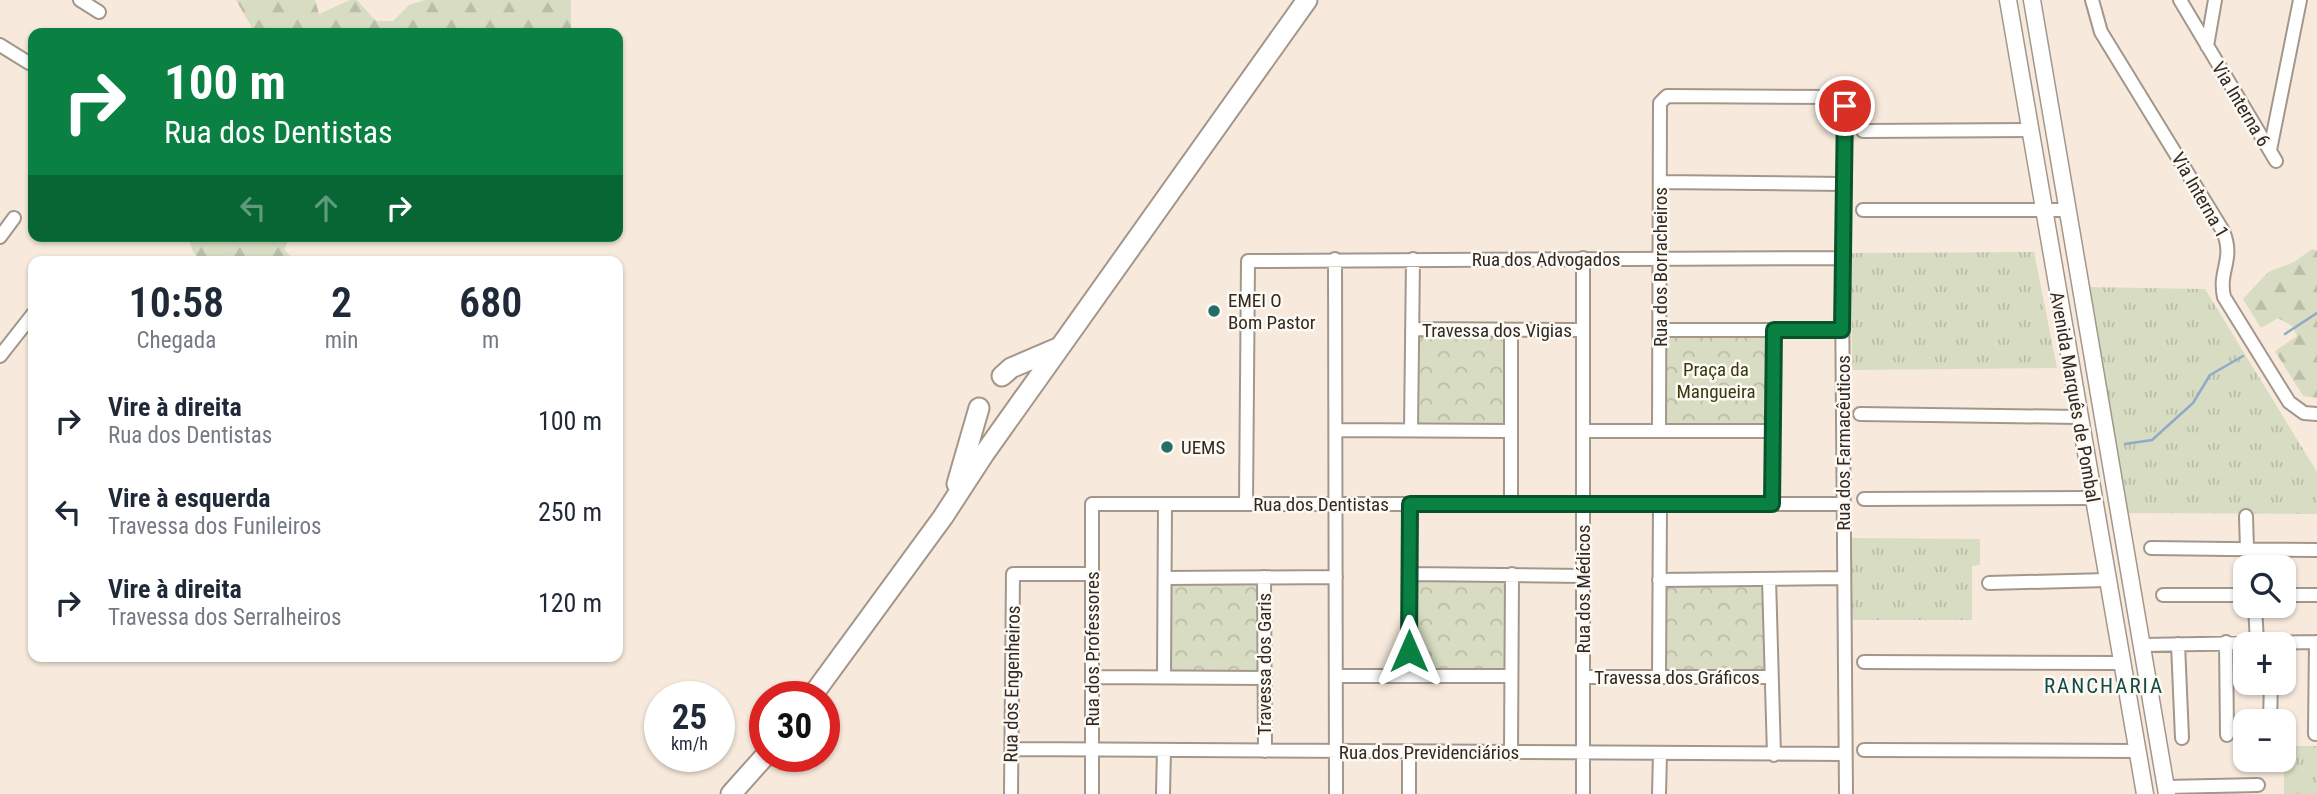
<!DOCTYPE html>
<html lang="pt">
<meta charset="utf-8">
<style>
:root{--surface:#fff;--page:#f6f6f7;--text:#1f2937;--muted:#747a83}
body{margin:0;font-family:"Roboto Condensed",sans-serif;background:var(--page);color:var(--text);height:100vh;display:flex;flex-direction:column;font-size:26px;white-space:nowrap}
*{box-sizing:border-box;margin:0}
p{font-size:23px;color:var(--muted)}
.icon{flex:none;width:38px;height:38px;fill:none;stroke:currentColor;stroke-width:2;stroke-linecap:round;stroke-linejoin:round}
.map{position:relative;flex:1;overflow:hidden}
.details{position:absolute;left:28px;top:256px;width:595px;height:406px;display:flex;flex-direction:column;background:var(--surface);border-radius:14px;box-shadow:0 2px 5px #0004}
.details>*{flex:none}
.top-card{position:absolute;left:28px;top:28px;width:595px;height:214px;border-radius:14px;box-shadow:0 2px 5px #0004;background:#0b8043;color:#fff;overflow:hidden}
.fabs{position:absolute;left:2233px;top:555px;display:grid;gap:14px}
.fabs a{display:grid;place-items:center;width:63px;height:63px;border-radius:14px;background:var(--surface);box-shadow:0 2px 5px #0004;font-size:35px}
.speed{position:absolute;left:644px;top:681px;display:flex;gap:14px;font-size:35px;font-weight:700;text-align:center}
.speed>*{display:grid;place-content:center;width:91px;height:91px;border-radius:50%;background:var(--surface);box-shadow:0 2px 5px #0004;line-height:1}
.speed small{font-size:18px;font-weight:400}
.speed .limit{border:10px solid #d22;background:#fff;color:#111}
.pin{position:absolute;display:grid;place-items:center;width:60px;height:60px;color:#fff;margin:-30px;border:4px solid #fff;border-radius:50%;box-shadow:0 2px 7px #0007}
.me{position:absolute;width:77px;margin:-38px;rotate:0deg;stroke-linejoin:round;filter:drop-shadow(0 0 5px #0008)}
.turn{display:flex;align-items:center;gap:24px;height:147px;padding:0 21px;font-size:32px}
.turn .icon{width:91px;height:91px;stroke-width:2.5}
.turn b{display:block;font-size:49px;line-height:60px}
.lanes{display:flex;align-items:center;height:66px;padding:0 21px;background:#0003;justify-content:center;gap:35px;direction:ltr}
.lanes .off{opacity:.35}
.eta{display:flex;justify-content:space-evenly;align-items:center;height:119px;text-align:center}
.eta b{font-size:42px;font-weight:600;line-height:49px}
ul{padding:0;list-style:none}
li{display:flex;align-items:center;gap:21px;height:91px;padding:0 21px}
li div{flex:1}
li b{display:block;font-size:26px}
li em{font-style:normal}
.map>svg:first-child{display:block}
.grass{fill:url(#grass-tufts)}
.forest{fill:url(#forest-firs)}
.park{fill:url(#park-crowns)}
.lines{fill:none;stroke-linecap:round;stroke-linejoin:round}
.stream{stroke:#8fabc7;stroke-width:2.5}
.minor-casing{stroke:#a3978b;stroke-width:16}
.major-casing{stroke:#a3978b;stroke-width:19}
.highway-casing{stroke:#a3978b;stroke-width:23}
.minor{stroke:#fff;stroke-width:12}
.major{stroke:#fff;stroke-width:16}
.highway{stroke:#fff;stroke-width:19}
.route-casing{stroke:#07532c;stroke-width:18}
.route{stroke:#0b8043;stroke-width:12}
.poi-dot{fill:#256e67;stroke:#fef9f3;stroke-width:2.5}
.labels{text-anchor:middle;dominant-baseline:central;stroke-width:5;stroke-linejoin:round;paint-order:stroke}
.street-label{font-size:19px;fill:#2f2a25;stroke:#fef9f3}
.poi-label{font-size:19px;fill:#2f2a25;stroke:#fef9f3;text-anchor:start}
.park-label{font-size:19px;fill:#363b0e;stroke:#fef9f3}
.neighbourhood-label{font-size:21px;letter-spacing:2px;fill:#0f4c47;stroke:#fef9f3}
</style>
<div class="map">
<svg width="2317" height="794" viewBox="0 0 2317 794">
<defs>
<pattern id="grass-tufts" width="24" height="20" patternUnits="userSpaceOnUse" patternTransform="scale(1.75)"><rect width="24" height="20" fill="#d8dcc2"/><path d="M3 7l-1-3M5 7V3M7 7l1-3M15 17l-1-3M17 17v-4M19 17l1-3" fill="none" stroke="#babda7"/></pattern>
<pattern id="forest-firs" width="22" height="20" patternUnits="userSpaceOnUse" patternTransform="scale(1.75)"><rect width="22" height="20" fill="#d8dcc2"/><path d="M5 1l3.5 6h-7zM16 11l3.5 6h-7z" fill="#babda7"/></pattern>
<pattern id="park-crowns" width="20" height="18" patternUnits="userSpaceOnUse" patternTransform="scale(1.75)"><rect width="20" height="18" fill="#d8dcc2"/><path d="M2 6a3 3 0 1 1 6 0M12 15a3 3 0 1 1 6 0" fill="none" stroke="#babda7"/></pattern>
</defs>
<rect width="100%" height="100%" fill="#f7eadd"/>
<path class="grass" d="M 2034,252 L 2057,368 L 1852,370 L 1851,253 Z
M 2087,287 L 2205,289 L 2317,472 L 2317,514 L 2125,513 Z
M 1852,538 L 1980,539 L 1980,565 L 1972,566 L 1972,620 L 1851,620 Z
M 2284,746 L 2317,746 L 2317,794 L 2284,794 Z"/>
<path class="forest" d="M 236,0 L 315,0 L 319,14 L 350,0 L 357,0 L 376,21 L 393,21 L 409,5 L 425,0 L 571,0 L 571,33 L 255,33 Z
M 188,236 L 291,236 L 284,249 L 295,261 L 230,261 L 226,255 L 217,261 L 201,261 L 193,252 Z
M 2312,249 L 2317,251 L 2317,398 L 2303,396 L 2275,351 L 2297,336 L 2292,326 L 2278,318 L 2261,328 L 2243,299 L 2268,272 L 2294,262 Z"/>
<path class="park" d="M 1417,334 L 1506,335 L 1506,426 L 1416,426 Z
M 1666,335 L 1768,335 L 1767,425 L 1665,426 Z
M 1414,579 L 1508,579 L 1506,672 L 1414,672 Z
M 1765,584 L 1767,671 L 1665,671 L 1665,585 Z
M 1172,585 L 1257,585 L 1257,671 L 1171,670 Z"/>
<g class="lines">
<path class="stream" d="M 2285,334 L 2317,313
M 2125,444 L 2152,440 L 2193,403 L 2210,375 L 2243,356"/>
<g class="minor-casing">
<path id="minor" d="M 80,0 L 99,12
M 2092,0 L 2101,32 L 2223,231 C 2235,260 2218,270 2224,297 L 2289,402 L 2304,413 L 2317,414
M 2180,0 L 2276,161
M 0,45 L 29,63
M 2207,46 L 2215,0
M 1863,131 L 2030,130
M 2270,150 L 2300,0
M 1661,182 L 1844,184
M 1863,210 L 2066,210
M 0,237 L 14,218
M 1583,258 L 1583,794
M 1335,259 L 1336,794
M 1412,329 L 1583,330
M 1511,330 L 1511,504
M 1660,330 L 1842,330
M 0,356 L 33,314
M 1860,414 L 2078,417
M 1336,430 L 1511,431
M 1411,430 L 1413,259
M 1583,431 L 1773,431
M 1659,431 L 1660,103 L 1667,96 L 1835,97 L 1845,106 L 1842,290 L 1846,794
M 1864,499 L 2092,498
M 1246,504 L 1248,261 L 1843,258
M 1772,504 L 1774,330
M 2246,516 L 2247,549
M 2151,548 L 2317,550
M 2254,550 L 2254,567
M 1409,574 L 1583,576
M 1264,577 L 1265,751
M 1165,578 L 1336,577
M 1769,579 L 1774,755
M 1659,580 L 1844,578
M 1989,583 L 2107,580
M 2163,595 L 2245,595
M 2284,595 L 2317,595
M 2255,606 L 2257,642
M 2226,642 L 2227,735
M 2178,644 L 2182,738
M 2142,645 L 2317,642
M 1864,662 L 2121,663
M 1336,676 L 1511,676
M 1409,676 L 1410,504
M 1092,677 L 1264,678
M 1164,677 L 1165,504
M 1583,677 L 1771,677
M 1659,677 L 1660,504
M 2270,721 L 2271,682
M 2315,734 L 2316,642
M 1012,749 L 1845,754
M 1864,750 L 2137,751
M 1511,753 L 1512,574
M 2166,787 L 2258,785
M 1011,794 L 1013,574 L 1092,574
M 1092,794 L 1092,504 L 1844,504
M 1163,794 L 1164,750
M 1409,794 L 1409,752
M 1659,794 L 1660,754"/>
</g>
<g class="major-casing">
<path id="major" d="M 2008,0 L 2145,794
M 2032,0 L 2167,794"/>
</g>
<g class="highway-casing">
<path id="highway" d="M 1002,376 L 1011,368 L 1060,347
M 957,484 L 979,408
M 812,696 L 943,517 L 984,454 L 1307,0
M 731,794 L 765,756"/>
</g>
<use href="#minor" class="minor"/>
<use href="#major" class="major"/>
<use href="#highway" class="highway"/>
</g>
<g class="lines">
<g class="route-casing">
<path id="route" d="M 1409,651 L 1410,504 L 1772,504 L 1774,330 L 1842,330 L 1845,106"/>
</g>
<use href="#route" class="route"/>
</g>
<g class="poi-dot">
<circle cx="1214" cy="311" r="7"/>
<circle cx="1167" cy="447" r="7"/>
</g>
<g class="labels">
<g class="street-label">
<text transform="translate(2241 104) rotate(59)">Via Interna 6</text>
<text transform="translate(2200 195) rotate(60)">Via Interna 1</text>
<text x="1546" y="259">Rua dos Advogados</text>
<text transform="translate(1660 267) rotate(-90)">Rua dos Borracheiros</text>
<text x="1497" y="330">Travessa dos Vigias</text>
<text transform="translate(2075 397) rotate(80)">Avenida Marquês de Pombal</text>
<text transform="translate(1843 443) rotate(-90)">Rua dos Farmacêuticos</text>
<text x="1321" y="504">Rua dos Dentistas</text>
<text transform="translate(1583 589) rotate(-90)">Rua dos Médicos</text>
<text transform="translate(1092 649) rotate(-90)">Rua dos Professores</text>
<text transform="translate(1264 664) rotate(-90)">Travessa dos Garis</text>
<text x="1677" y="677">Travessa dos Gráficos</text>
<text transform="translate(1012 684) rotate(-89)">Rua dos Engenheiros</text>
<text x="1429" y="752">Rua dos Previdenciários</text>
</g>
<g class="poi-label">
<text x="1228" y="300">EMEI O<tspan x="1228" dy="22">Bom Pastor</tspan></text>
<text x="1181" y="447">UEMS</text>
</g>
<g class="park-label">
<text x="1716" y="369">Praça da<tspan x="1716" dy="22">Mangueira</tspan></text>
</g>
<g class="neighbourhood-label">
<text x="2104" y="686">RANCHARIA</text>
</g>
</g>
</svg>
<div class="fabs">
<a><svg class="icon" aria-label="search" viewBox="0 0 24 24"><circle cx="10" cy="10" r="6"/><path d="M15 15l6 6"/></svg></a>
<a>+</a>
<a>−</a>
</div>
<div class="speed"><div>25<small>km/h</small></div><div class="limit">30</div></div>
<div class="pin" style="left:1845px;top:106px;background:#d93025"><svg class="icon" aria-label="arrive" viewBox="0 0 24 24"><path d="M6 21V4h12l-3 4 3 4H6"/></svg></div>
<svg class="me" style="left:1409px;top:651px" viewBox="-20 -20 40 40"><path d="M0-17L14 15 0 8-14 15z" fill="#0b8043" stroke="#fff" stroke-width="4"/></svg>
<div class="top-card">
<div class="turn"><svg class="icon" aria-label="right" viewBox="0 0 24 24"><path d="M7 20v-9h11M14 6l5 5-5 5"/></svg><div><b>100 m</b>Rua dos Dentistas</div></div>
<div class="lanes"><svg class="icon off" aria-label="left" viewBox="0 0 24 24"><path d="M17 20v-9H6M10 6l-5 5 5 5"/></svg><svg class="icon off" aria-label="ahead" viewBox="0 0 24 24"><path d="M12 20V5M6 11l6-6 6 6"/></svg><svg class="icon" aria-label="right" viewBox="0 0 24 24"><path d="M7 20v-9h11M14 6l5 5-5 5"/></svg></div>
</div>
<section class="details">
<div class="eta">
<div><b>10:58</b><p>Chegada</p></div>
<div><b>2</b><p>min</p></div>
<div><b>680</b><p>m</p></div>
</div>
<ul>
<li><svg class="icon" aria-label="right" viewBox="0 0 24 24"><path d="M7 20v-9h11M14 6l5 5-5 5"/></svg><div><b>Vire à direita</b><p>Rua dos Dentistas</p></div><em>100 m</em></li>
<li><svg class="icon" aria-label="left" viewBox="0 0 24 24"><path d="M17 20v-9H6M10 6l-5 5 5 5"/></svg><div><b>Vire à esquerda</b><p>Travessa dos Funileiros</p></div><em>250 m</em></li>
<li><svg class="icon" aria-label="right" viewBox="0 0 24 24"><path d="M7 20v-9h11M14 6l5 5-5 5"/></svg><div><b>Vire à direita</b><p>Travessa dos Serralheiros</p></div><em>120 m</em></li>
</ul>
</section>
</div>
